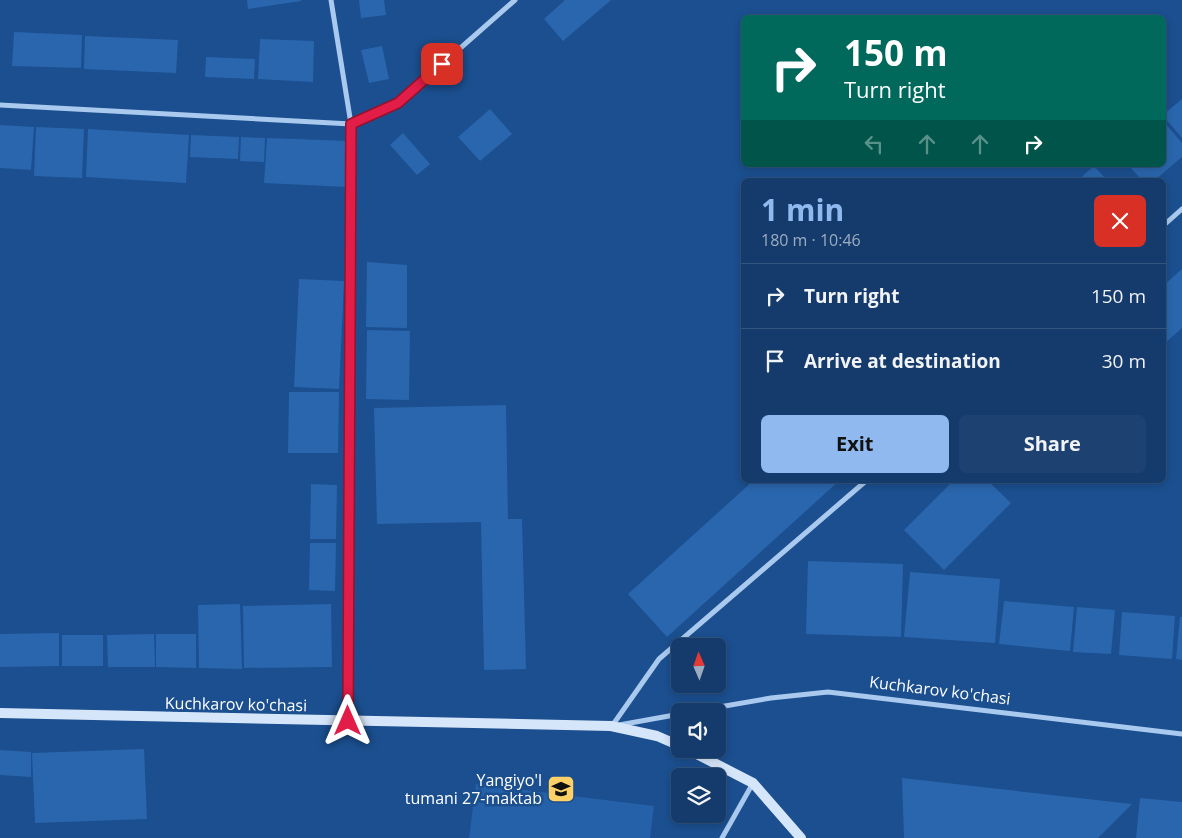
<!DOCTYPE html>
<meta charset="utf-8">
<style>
:root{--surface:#143b6b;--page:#1d4271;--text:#f1f3f6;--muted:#9dadc1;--line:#33557e;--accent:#90b9f0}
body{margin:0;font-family:"Open Sans",sans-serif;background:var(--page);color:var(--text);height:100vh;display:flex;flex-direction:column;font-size:19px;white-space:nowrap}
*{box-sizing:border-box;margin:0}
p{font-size:16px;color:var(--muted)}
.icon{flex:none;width:28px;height:28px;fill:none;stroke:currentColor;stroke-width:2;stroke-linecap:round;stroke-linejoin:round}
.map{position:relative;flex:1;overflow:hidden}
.details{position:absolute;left:741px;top:178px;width:425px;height:305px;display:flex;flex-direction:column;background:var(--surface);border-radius:8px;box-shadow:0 2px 8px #0003,0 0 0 1px var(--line)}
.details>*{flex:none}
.guide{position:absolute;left:741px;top:15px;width:425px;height:152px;border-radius:8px;box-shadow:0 2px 8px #0003,0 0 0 1px var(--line);background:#00695c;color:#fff;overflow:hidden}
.needle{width:32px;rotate:358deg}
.tools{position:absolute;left:671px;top:638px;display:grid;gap:10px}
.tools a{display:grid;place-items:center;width:55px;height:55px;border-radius:8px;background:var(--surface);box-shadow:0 2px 8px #0003,0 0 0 1px var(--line);font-size:25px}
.pin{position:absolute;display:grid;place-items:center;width:42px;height:42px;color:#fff;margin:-21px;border-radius:10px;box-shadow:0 2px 8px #0006}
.me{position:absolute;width:55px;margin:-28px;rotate:0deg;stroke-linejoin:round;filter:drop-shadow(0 0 4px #0008)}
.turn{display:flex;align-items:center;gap:18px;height:105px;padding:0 20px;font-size:22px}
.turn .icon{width:65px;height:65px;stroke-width:2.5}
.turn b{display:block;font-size:35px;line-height:42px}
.lanes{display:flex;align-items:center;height:48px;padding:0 20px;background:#0003;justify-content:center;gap:25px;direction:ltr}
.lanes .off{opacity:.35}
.round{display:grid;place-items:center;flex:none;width:52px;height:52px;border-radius:8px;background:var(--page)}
.summary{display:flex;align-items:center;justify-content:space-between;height:85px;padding:0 20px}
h1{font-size:30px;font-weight:700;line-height:38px;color:var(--accent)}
.primary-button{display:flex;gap:10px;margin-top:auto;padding:10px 20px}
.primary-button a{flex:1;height:58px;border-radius:8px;background:var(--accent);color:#111;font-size:20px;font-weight:700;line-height:58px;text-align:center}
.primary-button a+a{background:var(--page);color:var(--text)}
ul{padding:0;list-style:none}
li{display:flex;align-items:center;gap:15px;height:65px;padding:0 20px;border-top:1px solid var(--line)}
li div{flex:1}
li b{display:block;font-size:19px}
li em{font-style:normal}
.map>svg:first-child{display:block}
.green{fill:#2461a8}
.building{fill:#2a66ad}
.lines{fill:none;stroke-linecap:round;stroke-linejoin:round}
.minor{stroke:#a9c9ee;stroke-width:5}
.secondary{stroke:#d6e6fa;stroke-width:10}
.route-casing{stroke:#92132f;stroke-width:12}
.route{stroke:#e11d48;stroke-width:9}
.labels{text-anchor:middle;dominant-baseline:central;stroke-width:5;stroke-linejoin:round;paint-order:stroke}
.street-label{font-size:16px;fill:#fff;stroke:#1b4f8f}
.poi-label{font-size:16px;fill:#fff;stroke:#1b4f8f;text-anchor:end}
</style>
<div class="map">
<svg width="1182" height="838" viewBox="0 0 1182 838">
<rect width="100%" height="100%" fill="#1b4f8f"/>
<path class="green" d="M 476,784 L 654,806 L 650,838 L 469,838 Z"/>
<path class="building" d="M 247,0 L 301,0 L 301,1 L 248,9 Z
M 359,0 L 384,0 L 386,15 L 361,18 Z
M 565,0 L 611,0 L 563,41 L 544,19 Z
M 14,32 L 82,35 L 81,68 L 12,66 Z
M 85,36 L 178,40 L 176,73 L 84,69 Z
M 260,39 L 314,41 L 313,82 L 258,79 Z
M 382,46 L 389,79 L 369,83 L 361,50 Z
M 206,57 L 255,59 L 254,79 L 205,77 Z
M 1182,99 L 1182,138 L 1164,117 L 1164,114 Z
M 490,109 L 512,134 L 480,161 L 458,137 Z
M 1164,122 L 1182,143 L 1182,157 L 1155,180 L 1142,180 L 1128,165 L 1164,165 Z
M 0,125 L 34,127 L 31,170 L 0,168 Z
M 36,127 L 84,129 L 82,178 L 34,176 Z
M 88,129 L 189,135 L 186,183 L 86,177 Z
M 403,133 L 430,164 L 417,175 L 390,145 Z
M 191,135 L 239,137 L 238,159 L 190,157 Z
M 241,137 L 265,138 L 264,162 L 240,161 Z
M 267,138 L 349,141 L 347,187 L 264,183 Z
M 1094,166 L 1107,180 L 1078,180 Z
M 367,262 L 407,265 L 407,328 L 366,327 Z
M 1182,269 L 1182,328 L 1164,344 L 1164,285 Z
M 299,279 L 344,281 L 339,389 L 294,387 Z
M 367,330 L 410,331 L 409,400 L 366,399 Z
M 289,392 L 339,392 L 338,453 L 288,453 Z
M 506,405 L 508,519 L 522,519 L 526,669 L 484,670 L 481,522 L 377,524 L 374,408 Z
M 754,480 L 840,480 L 667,637 L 628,594 Z
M 954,480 L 987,480 L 1011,503 L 944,570 L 904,530 Z
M 311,484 L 337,485 L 336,539 L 310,539 Z
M 310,543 L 336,543 L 335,591 L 309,590 Z
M 808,561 L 903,564 L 901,637 L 806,634 Z
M 910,572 L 1000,579 L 995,643 L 904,637 Z
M 1004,601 L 1074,607 L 1070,651 L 999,644 Z
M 240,604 L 242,669 L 199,668 L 198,605 Z
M 331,604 L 332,667 L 244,668 L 243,606 Z
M 1077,607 L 1115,610 L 1111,654 L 1073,652 Z
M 1122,612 L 1175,616 L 1172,659 L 1119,655 Z
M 1180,617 L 1182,617 L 1182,660 L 1176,659 Z
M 59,633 L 59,666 L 0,667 L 0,634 Z
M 154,634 L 155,667 L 108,667 L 107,635 Z
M 156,634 L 196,634 L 196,668 L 156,667 Z
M 62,635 L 103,635 L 103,666 L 62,666 Z
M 144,749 L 147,819 L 35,823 L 32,753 Z
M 0,750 L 31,752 L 31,777 L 0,775 Z
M 902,778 L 1132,804 L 1098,838 L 904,838 Z
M 1140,798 L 1182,802 L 1182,838 L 1136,838 Z"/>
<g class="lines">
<path class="minor" d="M 331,0 L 351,124 L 348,720
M 0,105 L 351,124 L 398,103 L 515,0
M 1164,225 L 1182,209
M 696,711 L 771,698 L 828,692 L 1182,734
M 619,725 L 680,714
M 612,726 L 659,659 L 867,480
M 722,838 L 753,783"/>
<path class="secondary" d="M 0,713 L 611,726 L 657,736 L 680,746
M 687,749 L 753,783 L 801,838"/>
</g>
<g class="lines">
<g class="route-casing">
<path id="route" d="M 348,721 L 351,124 L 398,103 L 442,64"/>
</g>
<use href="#route" class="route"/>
</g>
<defs>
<g id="school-square" transform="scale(1.4375)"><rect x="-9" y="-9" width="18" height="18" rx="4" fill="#ffd166" stroke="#1b4f8f"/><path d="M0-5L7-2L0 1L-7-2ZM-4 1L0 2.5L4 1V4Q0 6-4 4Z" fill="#111"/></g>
</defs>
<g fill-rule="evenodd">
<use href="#school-square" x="561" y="789"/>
</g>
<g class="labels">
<g class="street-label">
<text transform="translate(940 690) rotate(7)">Kuchkarov ko'chasi</text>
<text transform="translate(236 704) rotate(1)">Kuchkarov ko'chasi</text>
</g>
<g class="poi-label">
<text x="542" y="780">Yangiyo'l<tspan x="542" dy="18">tumani 27-maktab</tspan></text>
</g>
</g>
</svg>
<div class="tools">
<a><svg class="needle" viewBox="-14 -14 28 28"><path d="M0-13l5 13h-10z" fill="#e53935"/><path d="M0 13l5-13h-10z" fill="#9dadc1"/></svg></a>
<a><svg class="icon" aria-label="sound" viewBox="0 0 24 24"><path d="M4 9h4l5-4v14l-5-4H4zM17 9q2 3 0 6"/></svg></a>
<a><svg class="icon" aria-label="layers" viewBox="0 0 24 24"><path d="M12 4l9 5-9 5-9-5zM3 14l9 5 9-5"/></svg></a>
</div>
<div class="pin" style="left:442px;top:64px;background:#d93025"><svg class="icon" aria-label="arrive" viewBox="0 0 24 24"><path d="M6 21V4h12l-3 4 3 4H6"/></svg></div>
<svg class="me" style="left:348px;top:721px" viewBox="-20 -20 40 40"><path d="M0-17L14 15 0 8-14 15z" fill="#e11d48" stroke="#fff" stroke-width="4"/></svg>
<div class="guide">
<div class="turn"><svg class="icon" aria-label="right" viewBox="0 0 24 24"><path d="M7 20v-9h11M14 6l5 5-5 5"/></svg><div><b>150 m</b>Turn right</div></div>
<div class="lanes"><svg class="icon off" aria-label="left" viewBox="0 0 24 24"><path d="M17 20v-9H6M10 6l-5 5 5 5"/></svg><svg class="icon off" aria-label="ahead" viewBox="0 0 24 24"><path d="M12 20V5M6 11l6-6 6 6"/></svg><svg class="icon off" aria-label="ahead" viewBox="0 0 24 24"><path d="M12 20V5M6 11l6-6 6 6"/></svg><svg class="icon" aria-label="right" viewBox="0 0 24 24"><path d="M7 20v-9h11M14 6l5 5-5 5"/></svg></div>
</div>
<section class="details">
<div class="summary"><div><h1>1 min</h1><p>180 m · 10:46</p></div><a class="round" style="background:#d93025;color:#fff"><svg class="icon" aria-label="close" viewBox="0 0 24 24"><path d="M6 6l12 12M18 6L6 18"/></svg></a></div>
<ul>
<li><svg class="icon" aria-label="right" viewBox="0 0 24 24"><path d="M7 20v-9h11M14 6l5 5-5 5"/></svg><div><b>Turn right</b></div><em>150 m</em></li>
<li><svg class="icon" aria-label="arrive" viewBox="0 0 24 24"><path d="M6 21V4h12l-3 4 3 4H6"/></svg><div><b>Arrive at destination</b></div><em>30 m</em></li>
</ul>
<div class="primary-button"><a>Exit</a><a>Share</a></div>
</section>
</div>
